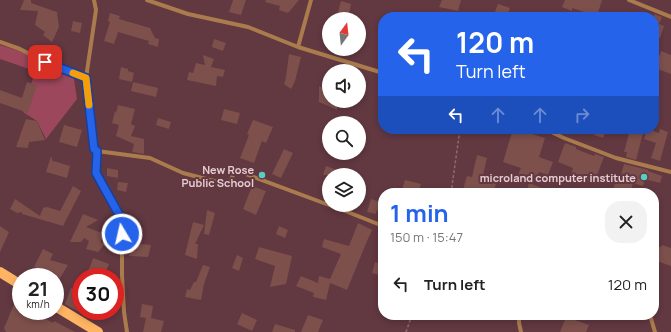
<!DOCTYPE html>
<meta charset="utf-8">
<style>
:root{--surface:#fff;--page:#f2f2f2;--text:#222;--muted:#767676;--accent:#2563eb}
body{margin:0;font-family:Manrope,sans-serif;background:var(--page);color:var(--text);height:100vh;display:flex;flex-direction:column;font-size:15px;white-space:nowrap}
*{box-sizing:border-box;margin:0}
p{font-size:13px;color:var(--muted)}
.icon{flex:none;width:22px;height:22px;fill:none;stroke:currentColor;stroke-width:2;stroke-linecap:round;stroke-linejoin:round}
.map{position:relative;flex:1;overflow:hidden}
.side{position:absolute;left:378px;top:188px;width:281px;height:132px;display:flex;flex-direction:column;background:var(--surface);border-radius:16px;box-shadow:0 2px 6px #0003}
.side>*{flex:none}
.banner{position:absolute;left:378px;top:12px;width:281px;height:122px;border-radius:16px;box-shadow:0 2px 6px #0003;background:#2563eb;color:#fff;overflow:hidden}
.needle{width:26px;rotate:15deg}
.tools{position:absolute;left:322px;top:12px;display:grid;gap:8px}
.tools a{display:grid;place-items:center;width:44px;height:44px;border-radius:50%;background:var(--surface);box-shadow:0 2px 6px #0003;font-size:20px}
.speed{position:absolute;left:12px;top:268px;display:flex;gap:8px;font-size:20px;font-weight:700;text-align:center}
.speed>*{display:grid;place-content:center;width:52px;height:52px;border-radius:50%;background:var(--surface);box-shadow:0 2px 6px #0003;line-height:1}
.speed small{font-size:10px;font-weight:400}
.speed .limit{border:6px solid #d22;background:#fff;color:#111}
.pin{position:absolute;display:grid;place-items:center;width:34px;height:34px;color:#fff;margin:-17px;border-radius:8px;box-shadow:0 2px 6px #0006}
.me{position:absolute;width:44px;margin:-22px;rotate:351deg;stroke-linejoin:round;filter:drop-shadow(0 0 3px #0008)}
.turn{display:flex;align-items:center;gap:14px;height:84px;padding:0 12px;font-size:18px}
.turn .icon{width:52px;height:52px;stroke-width:2.5}
.turn b{display:block;font-size:28px;line-height:34px}
.lanes{display:flex;align-items:center;height:38px;padding:0 12px;background:#0003;justify-content:center;gap:20px;direction:ltr}
.lanes .off{opacity:.35}
.round{display:grid;place-items:center;flex:none;width:42px;height:42px;border-radius:16px;background:var(--page)}
.overview{display:flex;align-items:center;justify-content:space-between;height:68px;padding:0 12px}
h1{font-size:24px;font-weight:700;line-height:30px;color:var(--accent)}
ul{padding:0;list-style:none}
li{display:flex;align-items:center;gap:12px;height:56px;padding:0 12px}
li div{flex:1}
li b{display:block;font-size:15px}
li em{font-style:normal}
.map>svg:first-child{display:block}
.green{fill:#9c475c}
.building{fill:#7d504c}
.lines{fill:none;stroke-linecap:round;stroke-linejoin:round}
.path{stroke:#8f6a71;stroke-width:1.5;stroke-dasharray:3 2;stroke-linecap:butt}
.street{stroke:#aa7c4d;stroke-width:4}
.primary{stroke:#feb464;stroke-width:10}
.route-casing{stroke:#184099;stroke-width:10}
.route{stroke:#2563eb;stroke-width:7}
.slow{stroke:#f59e0b;stroke-width:7}
.poi-dot{fill:#57cec2;stroke:#623841;stroke-width:1.5}
.labels{text-anchor:middle;dominant-baseline:central;stroke-width:4;stroke-linejoin:round;paint-order:stroke}
.poi-label{font-size:11px;font-weight:bold;fill:#e7ccd1;stroke:#623841;text-anchor:end}
</style>
<div class="map">
<svg width="671" height="332" viewBox="0 0 671 332">
<rect width="100%" height="100%" fill="#623841"/>
<path class="green" d="M 0,45 L 32,55 L 35,68 L 38,59 L 73,73 L 77,99 L 46,139 L 37,121 L 23,112 L 35,71 L 0,59 Z"/>
<path class="building" d="M 24,0 L 31,0 L 31,3 L 57,12 L 59,27 L 52,42 L 43,35 L 45,32 L 35,25 L 38,11 L 20,10 Z
M 233,0 L 246,0 L 241,15 L 229,12 Z
M 266,0 L 299,0 L 288,13 L 279,10 L 280,6 L 265,2 Z
M 442,0 L 461,0 L 458,11 L 439,7 Z
M 565,0 L 602,0 L 597,16 L 572,8 L 572,11 L 562,7 Z
M 341,1 L 351,4 L 348,19 L 336,19 Z
M 498,4 L 510,8 L 507,17 L 493,17 Z
M 110,13 L 120,16 L 119,19 L 150,28 L 155,38 L 159,39 L 158,47 L 148,44 L 149,41 L 118,32 L 114,44 L 104,41 L 110,22 L 108,21 Z
M 654,14 L 662,17 L 659,24 L 664,26 L 660,38 L 654,37 Z
M 73,21 L 82,23 L 80,33 L 71,31 Z
M 214,39 L 226,43 L 223,51 L 212,47 Z
M 661,51 L 671,55 L 671,74 L 655,68 Z
M 289,54 L 301,57 L 295,81 L 291,89 L 284,84 L 286,77 Z
M 203,55 L 214,59 L 211,67 L 225,70 L 223,77 L 217,76 L 216,86 L 187,80 L 189,72 L 193,73 L 196,63 L 205,65 Z
M 121,67 L 128,69 L 128,71 L 134,73 L 132,82 L 119,79 Z
M 27,82 L 37,85 L 28,113 L 0,103 L 0,90 L 22,98 Z
M 133,82 L 158,88 L 156,97 L 131,91 Z
M 319,86 L 329,90 L 329,101 L 338,101 L 337,110 L 317,101 L 319,101 Z
M 118,105 L 135,109 L 131,124 L 135,126 L 131,136 L 144,139 L 144,154 L 132,152 L 134,144 L 116,136 L 119,125 L 112,123 L 115,111 L 116,113 Z
M 224,109 L 240,113 L 237,124 L 221,120 Z
M 158,118 L 171,122 L 169,129 L 156,125 Z
M 26,119 L 37,121 L 45,140 L 29,142 L 28,148 L 16,147 Z
M 253,120 L 273,127 L 266,143 L 262,141 L 254,163 L 240,158 L 249,135 L 247,134 Z
M 64,125 L 82,130 L 77,147 L 59,142 Z
M 513,129 L 528,129 L 526,132 L 545,138 L 539,157 L 553,162 L 548,175 L 539,172 L 536,181 L 518,175 L 521,168 L 503,162 Z
M 596,129 L 606,129 L 603,138 L 594,135 Z
M 647,129 L 659,133 L 660,129 L 668,132 L 660,161 L 651,158 L 656,143 L 644,139 Z
M 630,130 L 643,133 L 636,160 L 626,157 L 627,152 L 624,152 Z
M 565,143 L 576,147 L 576,149 L 594,156 L 595,154 L 604,157 L 594,183 L 571,174 L 573,168 L 558,162 Z
M 284,149 L 293,153 L 281,178 L 272,174 Z
M 477,155 L 487,158 L 482,179 L 496,184 L 493,193 L 462,193 L 467,176 L 472,177 Z
M 51,156 L 53,162 L 54,161 L 70,166 L 67,178 L 46,172 Z
M 624,164 L 648,170 L 648,171 L 662,176 L 660,183 L 645,179 L 643,186 L 633,183 L 630,193 L 612,193 L 616,180 L 619,181 Z
M 326,166 L 348,174 L 348,175 L 323,175 Z
M 107,168 L 118,170 L 118,178 L 107,176 Z
M 405,180 L 421,184 L 418,193 L 401,193 Z
M 118,182 L 128,183 L 126,192 L 117,190 Z
M 529,183 L 554,193 L 526,193 Z
M 73,186 L 81,191 L 63,226 L 22,214 L 22,212 L 17,213 L 10,209 L 15,199 L 40,216 L 43,208 L 47,207 L 60,211 Z
M 252,186 L 266,191 L 256,215 L 243,209 Z
M 371,199 L 383,203 L 383,212 L 377,210 L 376,214 L 367,212 Z
M 207,210 L 215,213 L 209,235 L 204,234 Z
M 83,214 L 98,220 L 86,227 L 102,233 L 101,242 L 105,244 L 98,252 L 86,249 L 89,241 L 84,238 L 81,242 L 70,242 Z
M 130,221 L 139,223 L 137,232 L 127,229 Z
M 193,222 L 204,225 L 195,244 L 198,244 L 197,259 L 185,255 Z
M 358,223 L 372,230 L 367,241 L 347,290 L 330,283 L 326,300 L 313,297 L 314,293 L 296,286 L 301,276 L 318,283 L 319,276 L 330,279 L 341,254 L 322,247 L 324,239 L 349,246 Z
M 0,226 L 9,232 L 0,252 Z
M 279,226 L 288,230 L 285,238 L 276,234 Z
M 130,243 L 151,245 L 148,257 L 129,256 Z
M 662,245 L 671,248 L 671,266 L 654,260 L 654,246 L 661,247 Z
M 259,247 L 292,256 L 286,284 L 270,287 L 275,266 L 255,259 Z
M 43,249 L 53,254 L 50,260 L 68,265 L 60,278 L 34,267 Z
M 237,255 L 243,258 L 239,271 L 232,268 Z
M 93,258 L 109,264 L 103,277 L 85,277 L 92,262 Z
M 375,262 L 383,265 L 383,276 L 372,273 Z
M 203,265 L 210,267 L 204,284 L 201,300 L 185,297 L 187,289 L 190,290 L 194,282 L 196,282 Z
M 71,288 L 81,294 L 81,313 L 65,304 Z
M 15,302 L 21,305 L 21,311 L 32,311 L 53,323 L 54,321 L 75,332 L 6,332 L 4,328 Z
M 142,304 L 153,306 L 151,318 L 164,321 L 161,332 L 143,332 L 146,318 L 140,317 Z
M 242,313 L 257,320 L 252,331 L 237,324 Z
M 308,315 L 323,320 L 318,332 L 301,332 Z
M 566,317 L 589,325 L 586,332 L 560,332 Z
M 275,324 L 295,330 L 295,332 L 272,332 Z"/>
<g class="lines">
<path class="path" d="M 451,193 L 460,129
M 406,332 L 412,315"/>
<path class="street" d="M 94,0 L 96,10 L 86,78 L 94,149 L 97,151 L 96,173 L 122,220 L 122,275 L 124,312 L 127,332
M 147,0 L 188,14 L 248,27 L 298,47 L 383,73
M 629,0 L 671,17
M 0,42 L 20,49 L 53,66 L 86,78
M 298,47 L 311,0
M 545,129 L 564,138 L 616,158 L 671,172
M 97,151 L 150,158 L 183,173 L 229,185 L 235,170 L 329,205
M 330,205 L 383,226
M 519,315 L 519,323 L 521,332
M 650,315 L 655,332"/>
<path class="primary" d="M 0,272 L 21,285
M 55,306 L 98,332"/>
</g>
<g class="lines">
<g class="route-casing">
<path id="route" d="M 45,62 L 86,78 L 94,149 L 97,151 L 96,173 L 122,220 L 122,234"/>
</g>
<use href="#route" class="route"/>
<path class="slow" d="M 73,73 L 86,78 L 89,105"/>
</g>
<g class="poi-dot">
<circle cx="262" cy="175" r="4"/>
<circle cx="644" cy="177" r="4"/>
</g>
<g class="labels">
<g class="poi-label">
<text x="254" y="169">New Rose<tspan x="254" dy="13">Public School</tspan></text>
<text x="636" y="177">microland computer institute</text>
</g>
</g>
</svg>
<div class="tools">
<a><svg class="needle" viewBox="-14 -14 28 28"><path d="M0-13l5 13h-10z" fill="#e53935"/><path d="M0 13l5-13h-10z" fill="#767676"/></svg></a>
<a><svg class="icon" aria-label="sound" viewBox="0 0 24 24"><path d="M4 9h4l5-4v14l-5-4H4zM17 9q2 3 0 6"/></svg></a>
<a><svg class="icon" aria-label="search" viewBox="0 0 24 24"><circle cx="10" cy="10" r="6"/><path d="M15 15l6 6"/></svg></a>
<a><svg class="icon" aria-label="layers" viewBox="0 0 24 24"><path d="M12 4l9 5-9 5-9-5zM3 14l9 5 9-5"/></svg></a>
</div>
<div class="speed"><div>21<small>km/h</small></div><div class="limit">30</div></div>
<div class="pin" style="left:45px;top:62px;background:#d93025"><svg class="icon" aria-label="arrive" viewBox="0 0 24 24"><path d="M6 21V4h12l-3 4 3 4H6"/></svg></div>
<svg class="me" style="left:122px;top:234px" viewBox="-20 -20 40 40"><circle r="17" fill="#2563eb" stroke="#fff" stroke-width="3"/><path d="M0-11L8 9 0 5-8 9z" fill="#fff"/></svg>
<div class="banner">
<div class="turn"><svg class="icon" aria-label="left" viewBox="0 0 24 24"><path d="M17 20v-9H6M10 6l-5 5 5 5"/></svg><div><b>120 m</b>Turn left</div></div>
<div class="lanes"><svg class="icon" aria-label="left" viewBox="0 0 24 24"><path d="M17 20v-9H6M10 6l-5 5 5 5"/></svg><svg class="icon off" aria-label="ahead" viewBox="0 0 24 24"><path d="M12 20V5M6 11l6-6 6 6"/></svg><svg class="icon off" aria-label="ahead" viewBox="0 0 24 24"><path d="M12 20V5M6 11l6-6 6 6"/></svg><svg class="icon off" aria-label="right" viewBox="0 0 24 24"><path d="M7 20v-9h11M14 6l5 5-5 5"/></svg></div>
</div>
<section class="side">
<div class="overview"><div><h1>1 min</h1><p>150 m · 15:47</p></div><a class="round"><svg class="icon" aria-label="close" viewBox="0 0 24 24"><path d="M6 6l12 12M18 6L6 18"/></svg></a></div>
<ul>
<li><svg class="icon" aria-label="left" viewBox="0 0 24 24"><path d="M17 20v-9H6M10 6l-5 5 5 5"/></svg><div><b>Turn left</b></div><em>120 m</em></li>
</ul>
</section>
</div>
